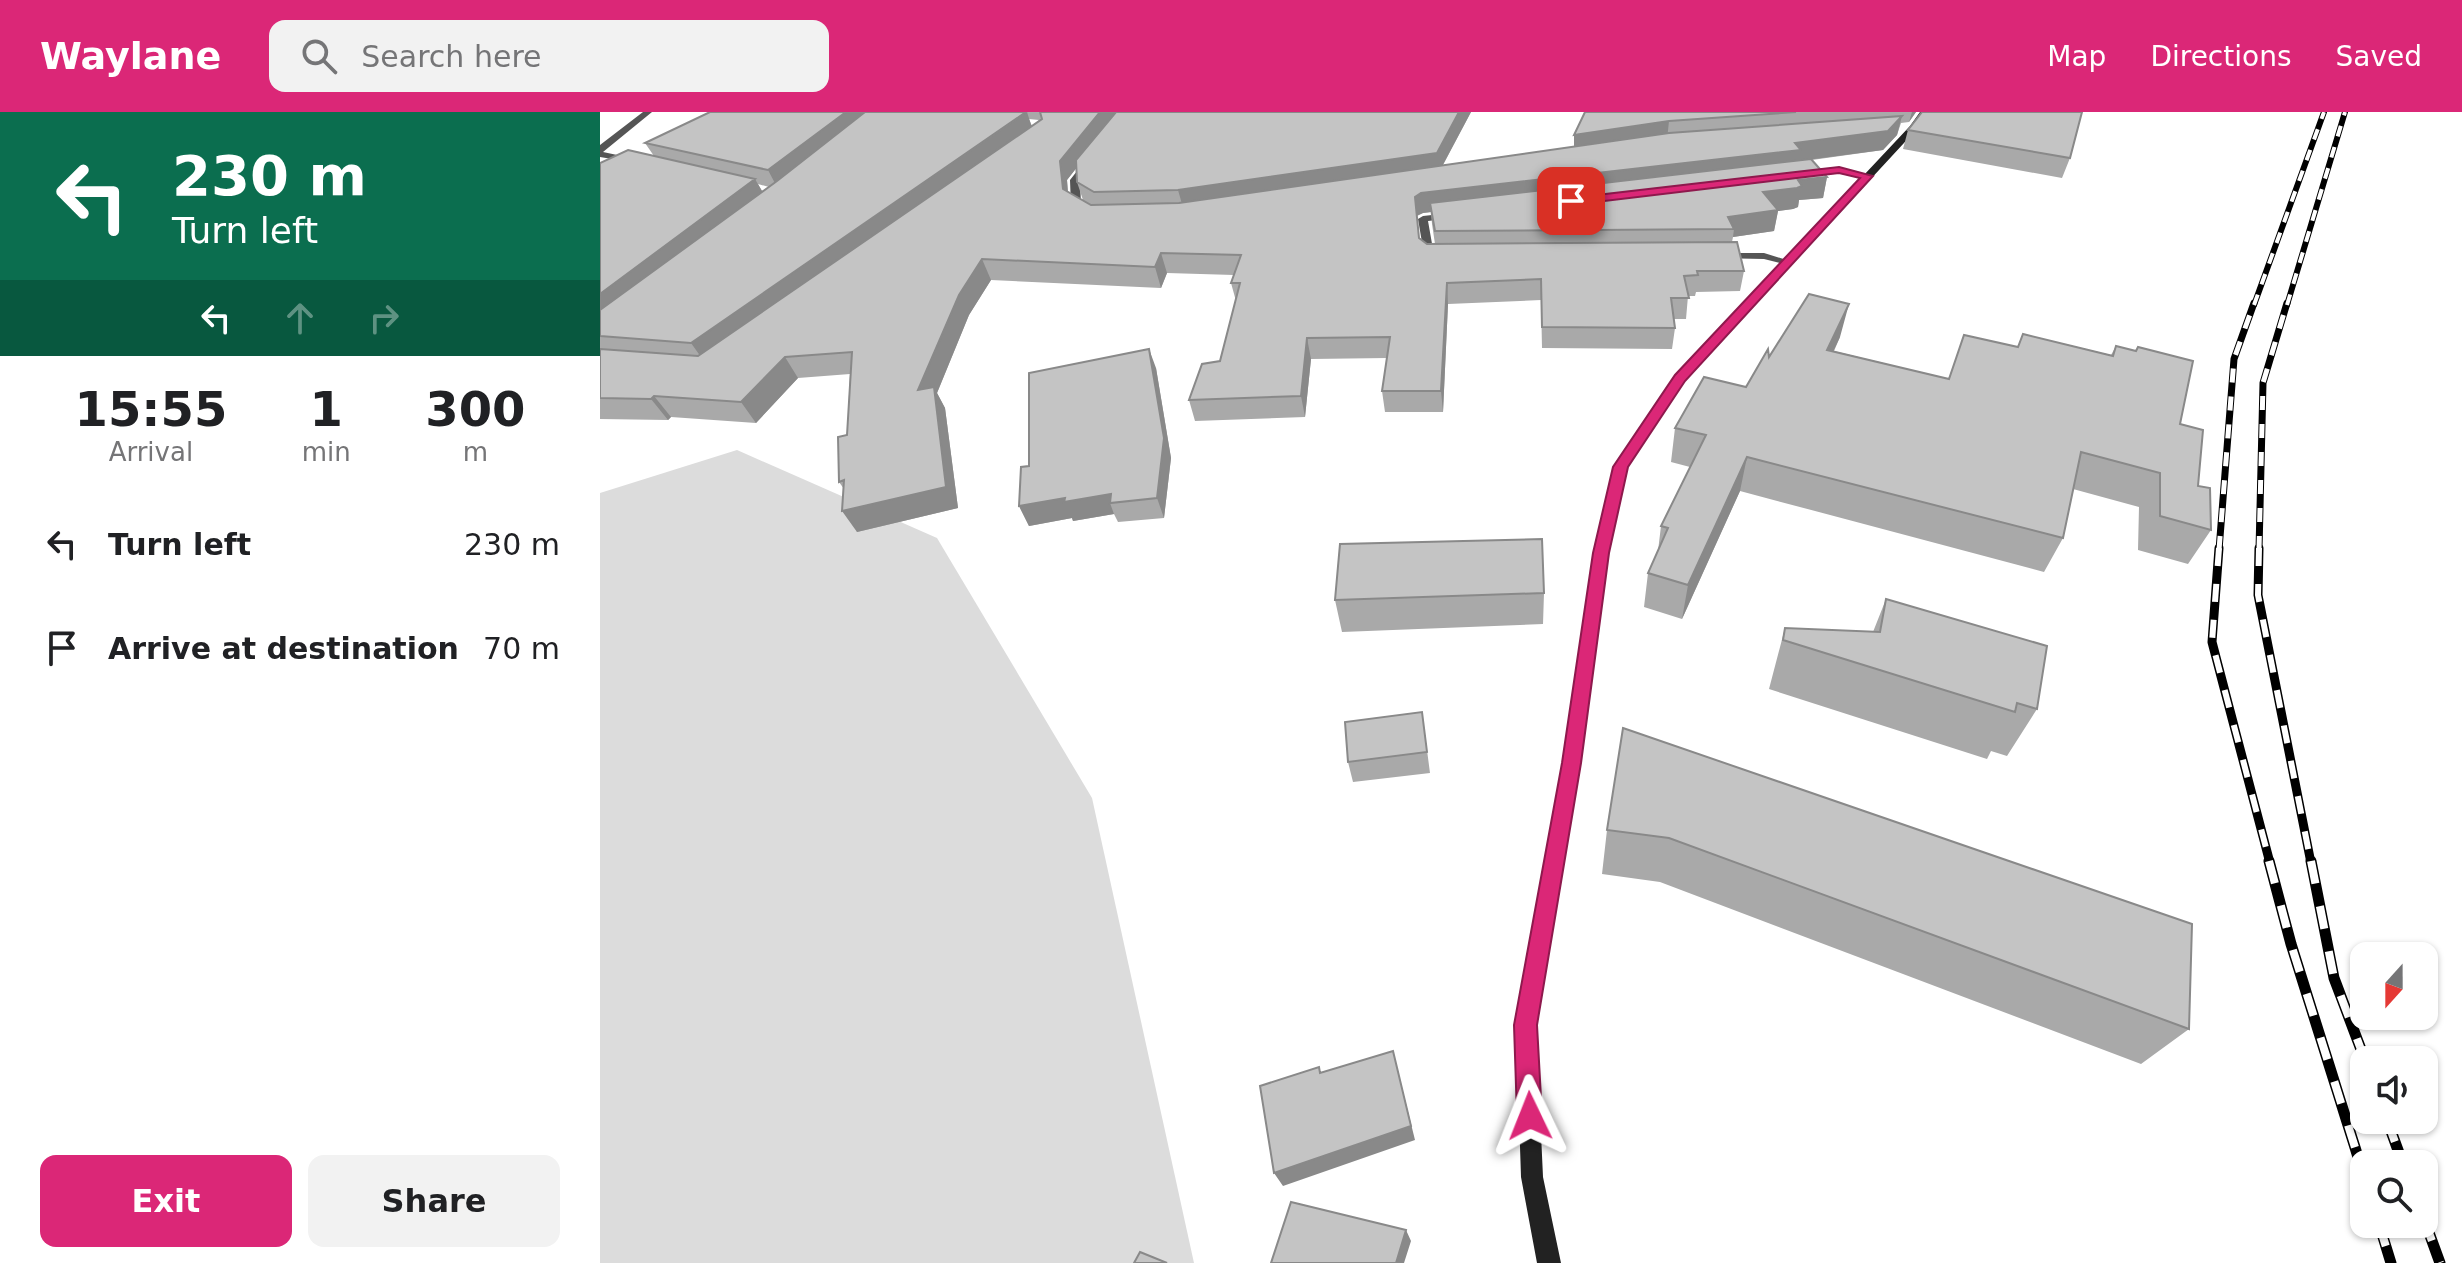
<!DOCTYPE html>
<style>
:root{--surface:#fff;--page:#f2f2f2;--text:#202124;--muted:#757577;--accent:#db2777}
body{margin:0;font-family:"DejaVu Sans",sans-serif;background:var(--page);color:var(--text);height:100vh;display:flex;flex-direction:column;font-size:30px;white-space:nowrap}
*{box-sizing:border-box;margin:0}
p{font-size:26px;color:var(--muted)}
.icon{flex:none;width:44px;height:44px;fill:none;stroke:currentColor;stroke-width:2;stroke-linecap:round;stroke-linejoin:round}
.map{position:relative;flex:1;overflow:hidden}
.panel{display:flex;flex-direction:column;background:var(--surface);width:600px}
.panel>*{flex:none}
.banner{background:#0b6e4f;color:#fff;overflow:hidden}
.needle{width:52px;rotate:201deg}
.buttons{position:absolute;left:1750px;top:830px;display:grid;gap:16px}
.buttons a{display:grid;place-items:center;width:88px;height:88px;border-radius:16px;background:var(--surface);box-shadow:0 2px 6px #0004;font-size:40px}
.pin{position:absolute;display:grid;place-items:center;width:68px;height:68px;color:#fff;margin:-34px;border-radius:16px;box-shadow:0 4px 12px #0006}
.me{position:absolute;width:88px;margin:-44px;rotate:358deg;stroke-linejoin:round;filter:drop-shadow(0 0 6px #0008)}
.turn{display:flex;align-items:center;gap:28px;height:168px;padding:0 40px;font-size:36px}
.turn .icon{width:104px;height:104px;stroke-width:2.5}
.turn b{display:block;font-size:56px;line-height:68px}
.lanes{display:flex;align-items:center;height:76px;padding:0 40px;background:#0003;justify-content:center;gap:40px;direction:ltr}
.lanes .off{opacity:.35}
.eta{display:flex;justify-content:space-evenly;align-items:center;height:136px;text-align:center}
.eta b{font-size:48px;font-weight:700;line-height:56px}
.action{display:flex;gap:16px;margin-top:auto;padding:16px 40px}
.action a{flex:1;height:92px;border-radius:16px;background:var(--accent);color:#fff;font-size:32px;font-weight:700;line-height:92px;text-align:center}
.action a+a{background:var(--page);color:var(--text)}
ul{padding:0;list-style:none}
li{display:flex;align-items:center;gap:24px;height:104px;padding:0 40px}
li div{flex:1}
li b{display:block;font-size:30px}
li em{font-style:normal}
header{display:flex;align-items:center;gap:48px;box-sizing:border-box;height:112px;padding:0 40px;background:var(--accent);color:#fff}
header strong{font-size:38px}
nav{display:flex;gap:44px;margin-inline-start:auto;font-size:28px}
.search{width:560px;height:72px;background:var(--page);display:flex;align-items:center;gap:20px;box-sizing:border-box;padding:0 28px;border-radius:16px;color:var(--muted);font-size:30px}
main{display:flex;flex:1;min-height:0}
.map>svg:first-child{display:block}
.green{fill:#dcdcdc}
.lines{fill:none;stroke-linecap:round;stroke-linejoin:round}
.minor{fill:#555;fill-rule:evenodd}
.secondary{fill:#222;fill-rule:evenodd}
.rail-far3-casing{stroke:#000;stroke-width:6}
.rail-far2-casing{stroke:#000;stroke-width:7}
.rail-far1-casing{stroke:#000;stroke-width:9}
.rail-casing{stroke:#000;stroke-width:11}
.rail-far3{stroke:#fff;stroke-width:4;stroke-dasharray:11;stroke-linecap:butt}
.rail-far2{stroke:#fff;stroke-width:5;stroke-dasharray:14;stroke-linecap:butt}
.rail-far1{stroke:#fff;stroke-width:6;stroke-dasharray:18;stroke-linecap:butt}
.rail{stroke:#fff;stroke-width:8;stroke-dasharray:23;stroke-linecap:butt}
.wall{fill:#a9a9a9;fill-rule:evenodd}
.shaded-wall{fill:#898989}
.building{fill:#c4c4c4;stroke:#898989;stroke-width:2}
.route{fill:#db2777;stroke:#8e194d;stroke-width:2}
</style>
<header>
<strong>Waylane</strong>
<div class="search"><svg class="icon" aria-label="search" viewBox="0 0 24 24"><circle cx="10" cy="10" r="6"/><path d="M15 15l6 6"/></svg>Search here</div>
<nav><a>Map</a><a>Directions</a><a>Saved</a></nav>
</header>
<main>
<section class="panel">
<div class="banner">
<div class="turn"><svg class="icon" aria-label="left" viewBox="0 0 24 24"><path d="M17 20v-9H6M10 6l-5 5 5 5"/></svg><div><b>230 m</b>Turn left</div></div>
<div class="lanes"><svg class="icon" aria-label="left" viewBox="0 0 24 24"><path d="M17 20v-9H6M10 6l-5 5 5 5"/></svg><svg class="icon off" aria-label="ahead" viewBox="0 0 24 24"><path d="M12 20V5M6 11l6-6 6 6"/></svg><svg class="icon off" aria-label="right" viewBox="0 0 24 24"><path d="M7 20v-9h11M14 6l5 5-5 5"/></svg></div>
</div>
<div class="eta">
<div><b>15:55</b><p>Arrival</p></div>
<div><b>1</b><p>min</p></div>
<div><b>300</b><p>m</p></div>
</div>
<ul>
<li><svg class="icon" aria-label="left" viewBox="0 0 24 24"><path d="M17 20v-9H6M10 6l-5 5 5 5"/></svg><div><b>Turn left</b></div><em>230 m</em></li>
<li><svg class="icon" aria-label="arrive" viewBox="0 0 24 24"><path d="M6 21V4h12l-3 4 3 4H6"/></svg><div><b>Arrive at destination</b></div><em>70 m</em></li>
</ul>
<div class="action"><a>Exit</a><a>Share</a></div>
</section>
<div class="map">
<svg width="1862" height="1151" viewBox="0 0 1862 1151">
<rect width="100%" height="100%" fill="#fff"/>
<path class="green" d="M 137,338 L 337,426 L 492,686 L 594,1151 L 0,1151 L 0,381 Z"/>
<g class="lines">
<path class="minor" d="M 43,0 L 52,0 L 3,40 L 36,47 L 36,51 L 0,45 L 0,33 Z
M 485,49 L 493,51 L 480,68 L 481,93 L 492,100 L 487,103 L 471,94 L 470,68 Z
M 1239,55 L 1273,64 L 1268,67 L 1239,61 L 1202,65 L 1197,62 L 1202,59 Z
M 850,101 L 854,102 L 854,106 L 828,109 L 834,143 L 840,146 L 835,149 L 825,148 L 818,107 L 823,104 Z
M 1118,141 L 1164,141 L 1193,150 L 1188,153 L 1164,147 L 1114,146 L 1113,144 Z"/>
<path class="secondary" d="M 1320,0 L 1328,0 L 1316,18 L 1085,268 L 1028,355 L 1008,441 L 979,651 L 936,913 L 943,1065 L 961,1151 L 937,1151 L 921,1065 L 916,913 L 963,651 L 994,441 L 1014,355 L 1076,263 L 1310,14 Z"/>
<g class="rail-far3-casing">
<path id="rail-far3" d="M 1654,193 L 1724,0
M 1687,193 L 1745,0"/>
</g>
<g class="rail-far2-casing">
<path id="rail-far2" d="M 1619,438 L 1634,247 L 1654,191
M 1659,438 L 1663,271 L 1687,191"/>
</g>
<g class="rail-far1-casing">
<path id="rail-far1" d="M 1619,436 L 1612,530 L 1670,751
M 1659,436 L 1658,483 L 1711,751"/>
</g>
<g class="rail-casing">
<path id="rail" d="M 1669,749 L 1691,832 L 1764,1064
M 1711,749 L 1734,866 L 1765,948
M 1787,1008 L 1803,1052
M 1824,1107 L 1840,1151
M 1779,1112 L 1791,1151"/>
</g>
<use href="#rail-far3" class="rail-far3"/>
<use href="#rail-far2" class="rail-far2"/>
<use href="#rail-far1" class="rail-far1"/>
<use href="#rail" class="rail"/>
</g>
<path class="wall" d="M 110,0 L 871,0 L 843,53 L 974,35 L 974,23 L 985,0 L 1316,0 L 1309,10 L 1301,11 L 1297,23 L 1283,38 L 1212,48 L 1227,65 L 1223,86 L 1199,88 L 1198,95 L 1193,97 L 1178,99 L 1174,119 L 1133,125 L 1132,130 L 1144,159 L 1140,179 L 1096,180 L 1095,184 L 1088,184 L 1086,207 L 1074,207 L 1075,216 L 1072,237 L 942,236 L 941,188 L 848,192 L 843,300 L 785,300 L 782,279 L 787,246 L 711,247 L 705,305 L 595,309 L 589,288 L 620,249 L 636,189 L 631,171 L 634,163 L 567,161 L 561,176 L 391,168 L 369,203 L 337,281 L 345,296 L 358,396 L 257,420 L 244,377 L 239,370 L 247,323 L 250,262 L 198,266 L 156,311 L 71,305 L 68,308 L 0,307 L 0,51 L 54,44 L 45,31 ZM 429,7 L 439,8 L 432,14 ZM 476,56 L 477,70 L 483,88 L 468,80 L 467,68 ZM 158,72 L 169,75 L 162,79 ZM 831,100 L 832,112 L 835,132 L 827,132 L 819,126 L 817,104 L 823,101 Z
M 1308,18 L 1470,46 L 1462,66 L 1303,37 Z
M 1423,222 L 1511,243 L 1516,234 L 1580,312 L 1611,418 L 1588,452 L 1538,438 L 1539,395 L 1473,377 L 1463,426 L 1444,460 L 1140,379 L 1082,507 L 1044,495 L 1048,461 L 1058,439 L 1061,414 L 1090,355 L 1071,350 L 1075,316 L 1146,275 L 1169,245 L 1240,225 L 1234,239 L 1349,267 L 1418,235 Z
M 556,256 L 571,346 L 564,406 L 518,410 L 514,402 L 473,409 L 472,406 L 429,414 L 419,394 Z
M 944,481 L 943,512 L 742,520 L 735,488 Z
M 1286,487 L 1437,597 L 1407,644 L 1391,639 L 1387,647 L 1169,577 L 1185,516 L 1273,520 Z
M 822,600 L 830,661 L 753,670 L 748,650 Z
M 1023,616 L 1589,917 L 1541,952 L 1060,770 L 1002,762 L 1007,718 Z"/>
<path class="shaded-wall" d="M 246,0 L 269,0 L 178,77 L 168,58 Z
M 427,0 L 433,19 L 106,252 L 91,231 Z
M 500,0 L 521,0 L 467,68 L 469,97 L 463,77 L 460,49 Z
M 859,0 L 871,0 L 838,62 L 584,99 L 578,78 Z
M 1312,0 L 1316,0 L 1309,10 Z
M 1302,4 L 1297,23 L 1283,38 L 1199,49 L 830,91 L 831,100 L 823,101 L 816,104 L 815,85 L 821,81 L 1195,31 Z
M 1069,9 L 1067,28 L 974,42 L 974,23 Z
M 1227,65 L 1223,86 L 1199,88 L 1198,95 L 1193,97 L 1178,99 L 1174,119 L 1133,125 L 1134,117 L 1128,105 L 1163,80 L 1198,68 Z
M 155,67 L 166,86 L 0,215 L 0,182 Z
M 561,141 L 567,161 L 561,176 L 555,155 Z
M 382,147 L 391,168 L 369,203 L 337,281 L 345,296 L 358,396 L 257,420 L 242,399 L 359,183 Z
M 847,171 L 848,192 L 843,300 L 841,279 Z
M 1249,192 L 1240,225 L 1218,272 L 1227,238 Z
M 707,226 L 711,247 L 705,305 L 701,284 Z
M 549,237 L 556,256 L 571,346 L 564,406 L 557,386 Z
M 185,245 L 198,266 L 156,311 L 141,290 Z
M 54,284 L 71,305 L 68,308 L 51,287 Z
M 1147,345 L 1140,379 L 1082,507 L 1088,473 Z
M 511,382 L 510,391 L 514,402 L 473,409 L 472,406 L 429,414 L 419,394 L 465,386 Z
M 793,939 L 815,1028 L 683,1074 L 674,1061 Z
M 806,1118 L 811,1129 L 804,1151 L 796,1151 Z"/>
<path class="building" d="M 110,0 L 246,0 L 168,58 L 45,31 Z
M 265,0 L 426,0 L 91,231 L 0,224 L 0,198 L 177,69 Z
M 440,0 L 500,0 L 460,49 L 463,77 L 491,93 L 579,91 L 1069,21 L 1302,4 L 1288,19 L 1195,31 L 1201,38 L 821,81 L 815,85 L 819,126 L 827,132 L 1137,130 L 1144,159 L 1097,159 L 1098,163 L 1084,164 L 1089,186 L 1071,186 L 1075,216 L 942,215 L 941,167 L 847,171 L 841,279 L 782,279 L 790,225 L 707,226 L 701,284 L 589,288 L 602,252 L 620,249 L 640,171 L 631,171 L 641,143 L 561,141 L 555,155 L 382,147 L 359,183 L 318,278 L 334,275 L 346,375 L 242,399 L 244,368 L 239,370 L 238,325 L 247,323 L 252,240 L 185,245 L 141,290 L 54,284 L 51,287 L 0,286 L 0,237 L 98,244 L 442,7 Z
M 516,0 L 859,0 L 837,41 L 578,78 L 494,80 L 477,70 L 476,48 Z
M 985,0 L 1196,0 L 1069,9 L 974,23 Z
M 1322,0 L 1482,0 L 1470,46 L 1308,18 Z
M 28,38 L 155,67 L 0,182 L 0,51 Z
M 1211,47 L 1227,65 L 1198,68 L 1202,74 L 1197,76 L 1163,80 L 1178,98 L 1128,105 L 1134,117 L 835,119 L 830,91 Z
M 1209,182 L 1249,192 L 1227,238 L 1349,267 L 1364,223 L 1418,235 L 1423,222 L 1513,244 L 1516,234 L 1536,239 L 1538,235 L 1593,249 L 1580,312 L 1603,318 L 1598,374 L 1610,376 L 1611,418 L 1560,404 L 1560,361 L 1481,340 L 1463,426 L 1147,345 L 1088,473 L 1048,461 L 1068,416 L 1061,414 L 1106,323 L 1075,316 L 1104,265 L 1146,275 L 1168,237 L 1169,245 Z
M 549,237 L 564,326 L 557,386 L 510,391 L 511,382 L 464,390 L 465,386 L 419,394 L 421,355 L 429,354 L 429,261 Z
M 942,427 L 944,481 L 735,488 L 740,432 Z
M 1286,487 L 1447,534 L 1437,597 L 1417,591 L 1415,600 L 1183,528 L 1185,516 L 1280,520 Z
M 822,600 L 827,640 L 748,650 L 745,610 Z
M 1023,616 L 1592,812 L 1589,917 L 1069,726 L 1007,718 Z
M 793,939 L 811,1014 L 674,1061 L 660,974 L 719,955 L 720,961 Z
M 691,1090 L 806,1118 L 796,1151 L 671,1151 Z
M 540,1140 L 567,1151 L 534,1151 Z"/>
<path class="route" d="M 1239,55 L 1273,64 L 1085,269 L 1028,355 L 1009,441 L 981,651 L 937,913 L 942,1004 L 938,1013 L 930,1016 L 921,1013 L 917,1004 L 914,913 L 962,651 L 993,441 L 1013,355 L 1075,263 L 1260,66 L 1239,61 L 971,93 L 966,89 L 971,86 Z"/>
</svg>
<div class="buttons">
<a><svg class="needle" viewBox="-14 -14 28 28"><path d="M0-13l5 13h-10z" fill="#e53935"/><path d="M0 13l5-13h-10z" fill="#757577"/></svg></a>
<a><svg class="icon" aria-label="sound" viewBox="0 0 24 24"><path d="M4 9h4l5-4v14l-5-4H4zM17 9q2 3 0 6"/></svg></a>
<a><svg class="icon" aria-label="search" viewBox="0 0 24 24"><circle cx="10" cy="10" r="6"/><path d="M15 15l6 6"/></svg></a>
</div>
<div class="pin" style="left:971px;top:89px;background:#d93025"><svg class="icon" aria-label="arrive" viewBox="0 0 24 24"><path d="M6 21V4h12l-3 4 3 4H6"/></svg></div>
<svg class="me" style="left:930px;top:1004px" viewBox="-20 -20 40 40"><path d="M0-17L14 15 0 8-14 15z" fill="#db2777" stroke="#fff" stroke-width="4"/></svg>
</div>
</main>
